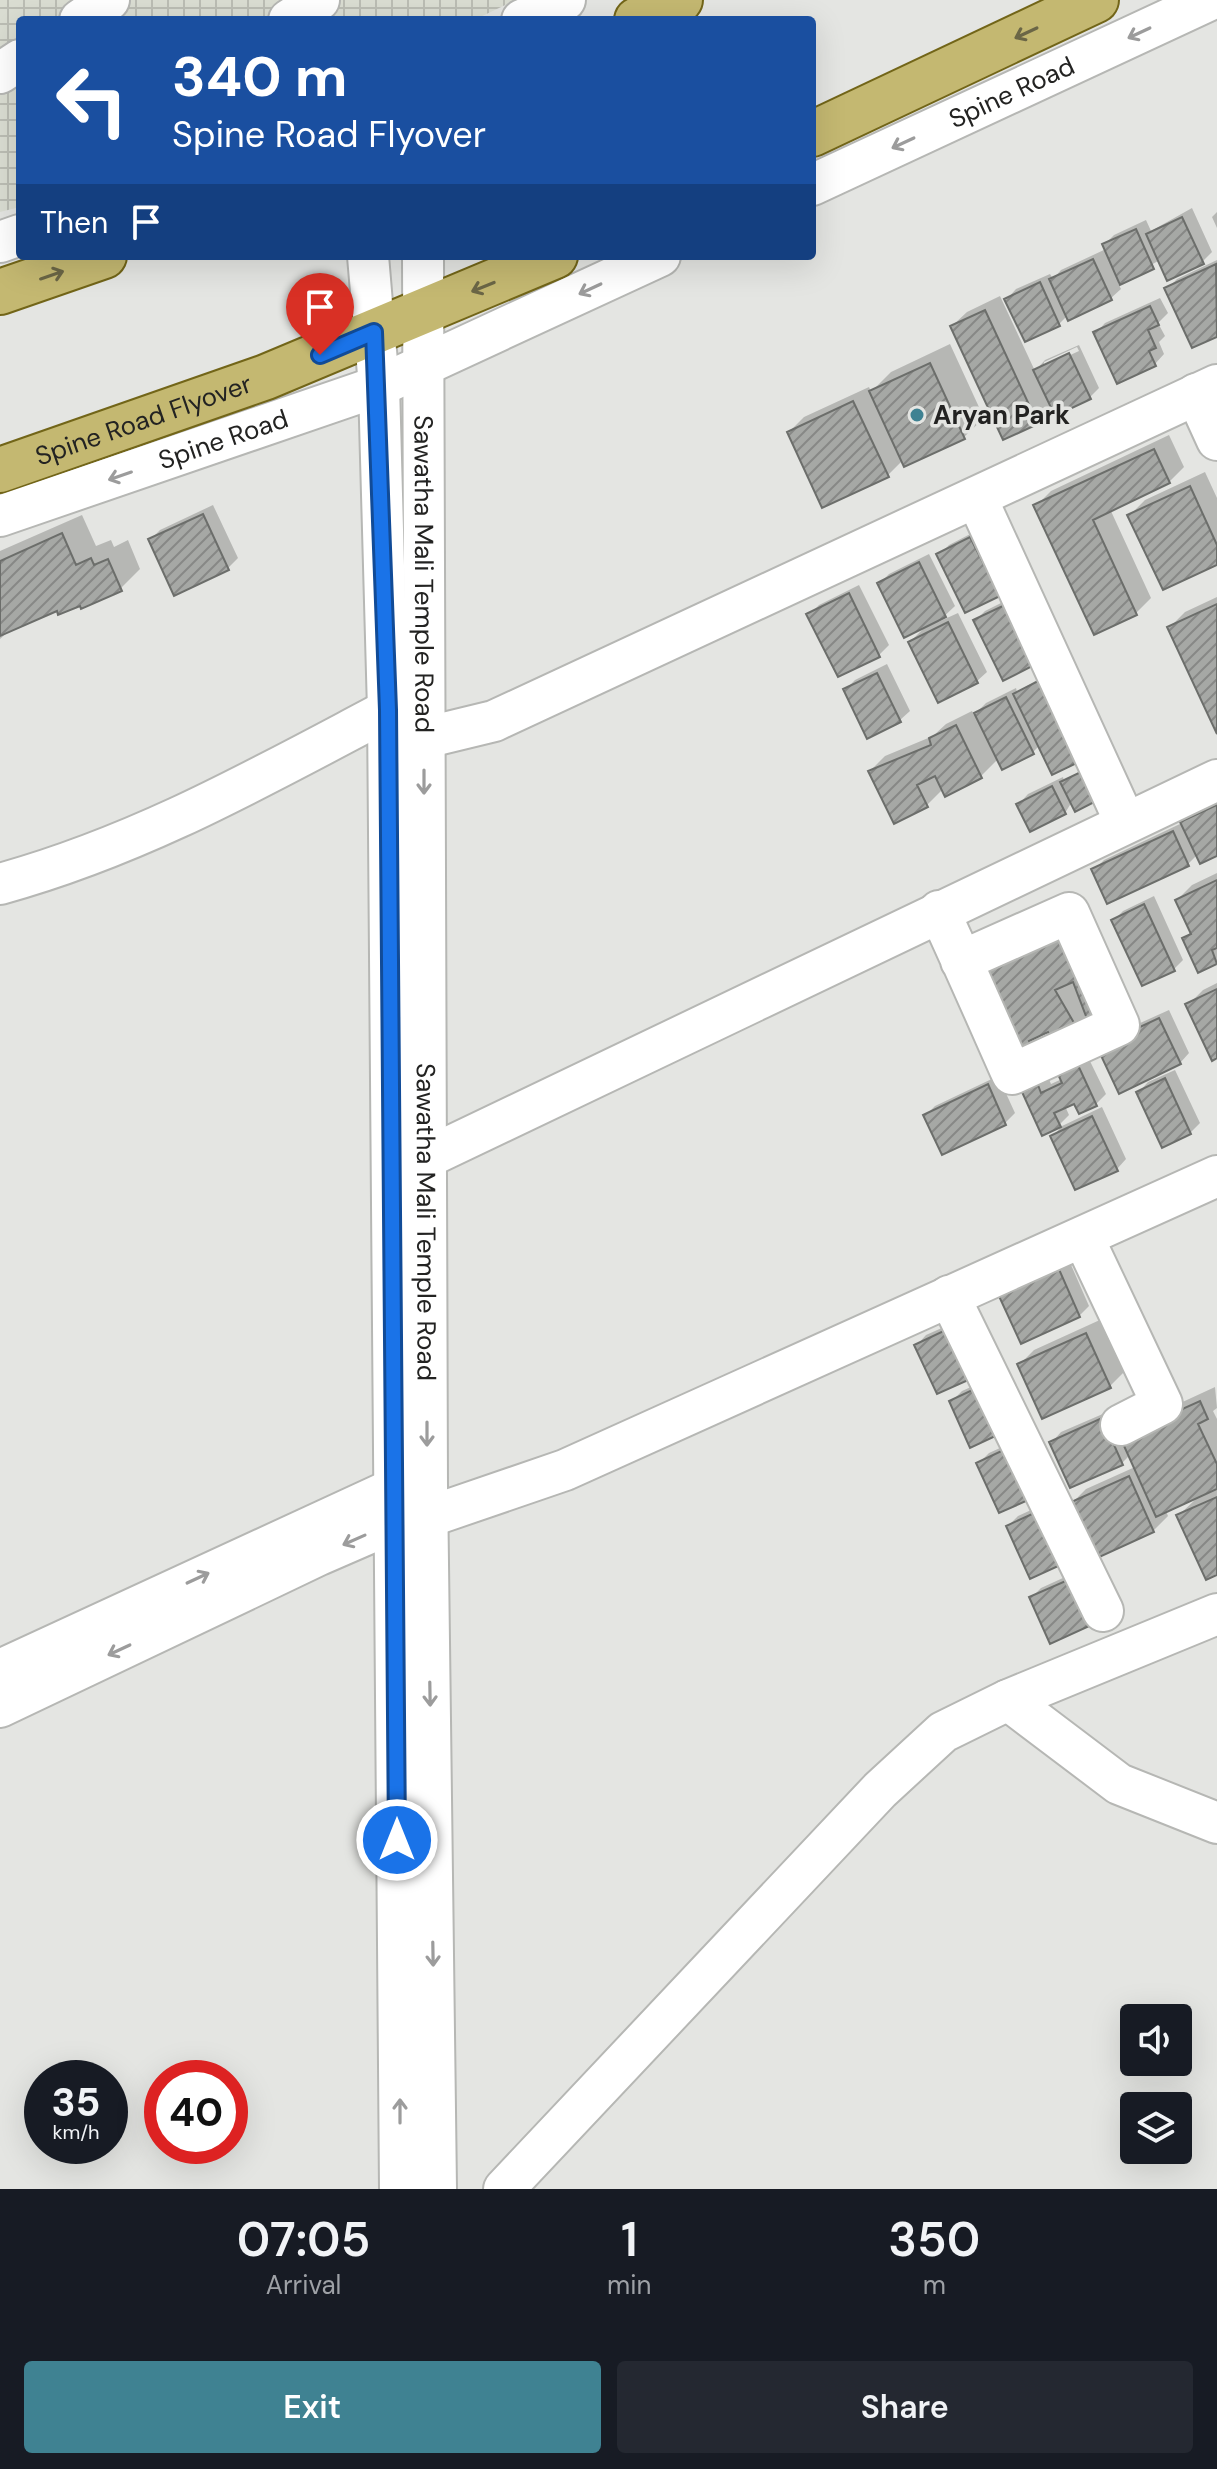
<!DOCTYPE html>
<style>
:root{--surface:#171b24;--page:#242831;--text:#f1f3f6;--muted:#9ea1a6;--accent:#3f8292}
body{margin:0;font-family:"DM Sans",sans-serif;background:var(--page);color:var(--text);height:100vh;display:flex;flex-direction:column;font-size:30px;white-space:nowrap}
*{box-sizing:border-box;margin:0}
p{font-size:26px;color:var(--muted)}
.icon{flex:none;width:44px;height:44px;fill:none;stroke:currentColor;stroke-width:2;stroke-linecap:round;stroke-linejoin:round}
.map{position:relative;height:2189px;overflow:hidden}
.details{display:flex;flex-direction:column;background:var(--surface);flex:1}
.details>*{flex:none}
.top-card{position:absolute;left:16px;top:16px;width:800px;height:244px;border-radius:8px;box-shadow:0 8px 32px #0002;background:#1a4fa0;color:#fff;overflow:hidden}
.buttons{position:absolute;left:1120px;top:2004px;display:grid;gap:16px}
.buttons a{display:grid;place-items:center;width:72px;height:72px;border-radius:8px;background:var(--surface);box-shadow:0 8px 32px #0002;font-size:40px}
.speed{position:absolute;left:24px;top:2060px;display:flex;gap:16px;font-size:40px;font-weight:700;text-align:center}
.speed>*{display:grid;place-content:center;width:104px;height:104px;border-radius:50%;background:var(--surface);box-shadow:0 8px 32px #0002;line-height:1}
.speed small{font-size:20px;font-weight:400}
.speed .limit{border:12px solid #d22;background:#fff;color:#111}
.pin{position:absolute;display:grid;place-items:center;width:68px;height:68px;color:#fff;margin:-82px -34px;border-radius:50% 50% 50% 0;rotate:-45deg;box-shadow:0 0 8px #0007}
.pin .icon{rotate:45deg}
.me{position:absolute;width:88px;margin:-44px;rotate:0deg;stroke-linejoin:round;filter:drop-shadow(0 0 6px #0008)}
.turn{display:flex;align-items:center;gap:28px;height:168px;padding:0 24px;font-size:36px}
.turn .icon{width:104px;height:104px;stroke-width:2.5}
.turn b{display:block;font-size:56px;line-height:68px}
.then{display:flex;align-items:center;height:76px;padding:0 24px;background:#0003;gap:16px;font-size:30px}
.eta{display:flex;justify-content:space-evenly;align-items:center;height:136px;text-align:center}
.eta b{font-size:48px;font-weight:600;line-height:56px}
.cta{display:flex;gap:16px;margin-top:auto;padding:16px 24px}
.cta a{flex:1;height:92px;border-radius:8px;background:var(--accent);color:#fff;font-size:32px;font-weight:600;line-height:92px;text-align:center}
.cta a+a{background:var(--page);color:var(--text)}
.map>svg:first-child{display:block}
.industrial{fill:url(#industrial-grid)}
.shadow{fill:#0003;fill-rule:evenodd}
.building{fill:url(#building-hatch);stroke:#6c6e6b;stroke-width:2}
.lines{fill:none;stroke-linecap:round;stroke-linejoin:round}
.minor-casing{stroke:#b6b7b4;stroke-width:44}
.major-casing{stroke:#726518;stroke-width:48}
.minor{stroke:#fff;stroke-width:40}
.major{stroke:#c4b871;stroke-width:44}
.oneway{stroke:#6b6646}
.oneway2{stroke:#9c9c9c}
.route-casing{stroke:#114b97;stroke-width:20}
.route{stroke:#1a73e8;stroke-width:14}
.poi-dot{fill:#3f8292;stroke:#e4e5e2;stroke-width:3}
.labels{text-anchor:middle;dominant-baseline:central;stroke-width:7;stroke-linejoin:round;paint-order:stroke}
.street-label{font-size:26px;fill:#232322;stroke:#e4e5e2}
.poi-label{font-size:26px;font-weight:bold;fill:#232322;stroke:#e4e5e2;text-anchor:start}
</style>
<div class="map">
<svg width="1217" height="2189" viewBox="0 0 1217 2189">
<defs>
<pattern id="industrial-grid" width="8" height="8" patternUnits="userSpaceOnUse" patternTransform="scale(2)"><rect width="8" height="8" fill="#daddd2"/><path d="M0 4h8M4 0v8" fill="none" stroke="#bbbdb4"/></pattern>
<pattern id="building-hatch" width="6" height="6" patternUnits="userSpaceOnUse" patternTransform="scale(2)"><rect width="6" height="6" fill="#a6a8a5"/><path d="M-1 1l2-2M0 6l6-6M5 7l2-2" fill="none" stroke="#878886"/></pattern>
</defs>
<rect width="100%" height="100%" fill="#e4e5e2"/>
<path class="industrial" d="M 0,0 L 516,0 L 474,20 L 20,20 L 20,207 L 0,212 Z"/>
<path class="shadow" d="M 1192,208 L 1212,252 L 1202,262 L 1160,260 L 1118,283 L 1121,289 L 1111,298 L 1068,315 L 1059,324 L 1026,340 L 1007,299 L 1016,289 L 1050,274 L 1053,279 L 1061,270 L 1106,249 L 1104,245 L 1114,235 L 1146,220 L 1151,231 Z
M 1217,212 L 1217,228 L 1212,217 Z
M 1217,260 L 1217,335 L 1193,346 L 1167,289 L 1177,279 Z
M 1000,296 L 1035,371 L 1045,360 L 1079,345 L 1099,388 L 1089,398 L 1052,406 L 1036,422 L 952,326 L 967,312 ZM 1077,347 L 1079,351 L 1044,367 L 1044,362 Z
M 1160,298 L 1168,313 L 1158,323 L 1165,336 L 1159,342 L 1164,354 L 1155,364 L 1096,333 L 1105,323 Z
M 950,344 L 984,418 L 964,437 L 903,460 L 888,475 L 789,432 L 804,417 L 869,387 L 871,392 L 891,372 Z
M 1169,435 L 1184,467 L 1169,482 L 1110,509 L 1151,598 L 1136,613 L 1036,506 L 1051,491 Z
M 1205,472 L 1217,498 L 1217,563 L 1130,515 L 1145,500 Z
M 213,505 L 238,558 L 228,568 L 150,540 L 160,530 Z
M 82,515 L 96,546 L 111,540 L 114,547 L 128,540 L 140,569 L 120,589 L 58,609 L 10,630 L 0,639 L 0,551 Z
M 980,529 L 998,595 L 939,555 L 949,545 Z
M 929,554 L 955,606 L 938,622 L 958,613 L 987,672 L 977,681 L 910,642 L 927,625 L 879,584 L 889,574 Z
M 859,585 L 889,645 L 879,655 L 839,675 L 809,615 L 819,605 Z
M 1021,593 L 1049,650 L 975,621 L 985,611 Z
M 1217,597 L 1217,729 L 1170,627 L 1185,612 Z
M 887,664 L 910,711 L 900,720 L 845,690 L 855,680 Z
M 1052,671 L 1040,745 L 1033,752 L 998,759 L 981,776 L 945,794 L 943,789 L 927,805 L 870,771 L 885,756 L 933,736 L 946,724 L 972,711 L 974,715 L 986,703 L 1016,688 L 1017,692 Z
M 1097,761 L 1065,813 L 1019,804 L 1028,794 L 1063,777 L 1064,781 Z
M 1217,801 L 1217,853 L 1198,854 L 1188,864 L 1108,901 L 1094,870 L 1104,860 L 1182,823 L 1192,813 Z
M 1217,873 L 1217,962 L 1199,971 L 1184,939 L 1192,931 L 1177,900 L 1192,885 Z
M 1154,896 L 1183,960 L 1174,969 L 1113,921 L 1123,911 Z
M 1083,914 L 1088,1015 L 1076,1026 L 1048,1029 L 1031,1046 L 976,970 Z
M 1217,983 L 1217,1056 L 1188,1005 L 1203,990 Z
M 1169,1010 L 1189,1053 L 1180,1063 L 1109,1037 Z
M 1087,1055 L 1106,1094 L 1096,1104 L 1075,1101 L 1065,1106 L 1069,1115 L 1059,1125 L 1024,1093 L 1048,1077 L 1051,1084 L 1062,1079 Z
M 1175,1070 L 1200,1123 L 1190,1133 L 1139,1092 L 1148,1082 Z
M 998,1076 L 1015,1113 L 1005,1123 L 943,1153 L 926,1115 L 935,1106 Z
M 1102,1107 L 1126,1159 L 1117,1169 L 1053,1136 L 1062,1126 Z
M 1068,1258 L 1089,1306 L 1079,1316 L 1000,1294 Z
M 962,1319 L 983,1365 L 917,1345 L 926,1335 Z
M 1102,1319 L 1125,1371 L 1110,1386 L 1043,1416 L 1019,1365 L 1034,1350 Z
M 993,1377 L 1013,1421 L 952,1401 L 962,1391 Z
M 1215,1387 L 1217,1408 L 1213,1411 L 1217,1419 L 1217,1573 L 1179,1515 L 1198,1497 L 1166,1511 L 1168,1516 L 1153,1531 L 1071,1504 L 1086,1489 L 1135,1467 L 1130,1455 L 1122,1463 L 1052,1442 L 1061,1432 L 1112,1410 L 1137,1423 Z
M 1022,1438 L 1044,1485 L 979,1463 L 989,1453 Z
M 1053,1500 L 1076,1550 L 1008,1526 L 1018,1516 Z
M 1087,1567 L 1051,1641 L 1031,1598 L 1041,1588 Z"/>
<path class="building" d="M 1182,217 L 1204,264 L 1167,281 L 1146,234 Z
M 1136,229 L 1154,269 L 1120,285 L 1102,244 Z
M 1093,259 L 1112,300 L 1068,321 L 1049,279 Z
M 1216,264 L 1217,337 L 1192,348 L 1164,288 Z
M 1040,282 L 1060,326 L 1025,342 L 1004,299 Z
M 1150,306 L 1159,325 L 1148,330 L 1156,348 L 1149,351 L 1156,366 L 1117,384 L 1093,332 Z
M 985,310 L 1038,424 L 1003,440 L 950,326 Z
M 1069,353 L 1091,399 L 1055,416 L 1033,370 Z
M 930,363 L 965,439 L 904,467 L 869,391 Z
M 853,401 L 889,477 L 822,508 L 787,432 Z
M 1154,449 L 1170,483 L 1093,520 L 1137,615 L 1094,635 L 1033,505 Z
M 1190,486 L 1217,545 L 1217,565 L 1163,590 L 1127,515 Z
M 203,514 L 229,570 L 174,596 L 148,539 Z
M 62,533 L 76,565 L 91,558 L 94,565 L 108,559 L 122,591 L 81,609 L 80,606 L 58,615 L 57,611 L 0,636 L 0,561 Z
M 970,537 L 1000,596 L 965,613 L 936,554 Z
M 919,562 L 946,617 L 904,638 L 877,583 Z
M 849,593 L 880,657 L 838,677 L 806,614 Z
M 1011,602 L 1040,662 L 1003,681 L 973,620 Z
M 1217,604 L 1217,734 L 1167,627 Z
M 948,622 L 978,683 L 938,703 L 908,642 Z
M 877,673 L 901,722 L 867,739 L 843,689 Z
M 1042,679 L 1083,760 L 1052,775 L 1013,694 Z
M 1006,697 L 1034,754 L 1002,770 L 974,713 Z
M 956,725 L 982,778 L 945,797 L 935,776 L 917,785 L 928,807 L 894,824 L 868,771 L 931,745 L 929,738 Z
M 1087,769 L 1102,798 L 1075,812 L 1060,782 Z
M 1052,786 L 1066,814 L 1030,832 L 1016,804 Z
M 1217,805 L 1217,856 L 1200,864 L 1180,822 Z
M 1173,831 L 1189,866 L 1107,904 L 1091,869 Z
M 1217,880 L 1217,948 L 1212,950 L 1217,964 L 1198,973 L 1182,938 L 1191,934 L 1175,900 Z
M 1144,904 L 1175,971 L 1142,986 L 1111,920 Z
M 1067,928 L 1110,1014 L 1089,1024 L 1073,982 L 1055,990 L 1077,1028 L 1052,1040 L 1048,1032 L 1029,1041 L 1032,1047 L 1012,1057 L 988,971 Z
M 1217,989 L 1217,1058 L 1212,1061 L 1185,1004 Z
M 1159,1018 L 1181,1064 L 1119,1094 L 1097,1047 Z
M 1077,1063 L 1097,1106 L 1079,1114 L 1074,1104 L 1054,1113 L 1061,1127 L 1042,1136 L 1022,1092 L 1038,1085 L 1041,1093 L 1062,1083 L 1057,1072 Z
M 1165,1078 L 1191,1134 L 1162,1148 L 1136,1092 Z
M 988,1084 L 1006,1125 L 942,1155 L 923,1115 Z
M 1092,1116 L 1118,1171 L 1075,1190 L 1050,1136 Z
M 1058,1267 L 1080,1317 L 1021,1344 L 998,1294 Z
M 952,1327 L 975,1377 L 937,1394 L 914,1345 Z
M 1086,1333 L 1111,1388 L 1042,1419 L 1017,1364 Z
M 983,1385 L 1004,1432 L 970,1448 L 949,1401 Z
M 1200,1401 L 1208,1419 L 1198,1424 L 1217,1464 L 1217,1489 L 1156,1517 L 1120,1437 Z
M 1102,1418 L 1123,1465 L 1070,1488 L 1049,1442 Z
M 1012,1446 L 1035,1497 L 999,1513 L 976,1463 Z
M 1129,1476 L 1154,1532 L 1095,1559 L 1069,1503 Z
M 1217,1497 L 1217,1575 L 1206,1580 L 1176,1515 Z
M 1043,1509 L 1067,1562 L 1030,1579 L 1006,1526 Z
M 1077,1576 L 1098,1622 L 1050,1644 L 1029,1597 Z"/>
<g class="lines">
<g class="minor-casing">
<g id="minor">
<path d="M 80,20 L 109,0"/>
<path d="M 289,20 L 319,0"/>
<path d="M 522,20 L 565,0"/>
<path d="M 0,73 L 20,60"/>
<path id="s1" d="M 812,185 L 1210,0"/>
<path d="M 0,242 L 20,235"/>
<path d="M 368,256 L 379,386 L 388,710 L 400,2189"/>
<path id="s2" d="M 423,256 L 427,1485 L 436,2189"/>
<path d="M 1196,394 L 1217,440"/>
<path d="M 977,499 L 1125,822"/>
<path id="s3" d="M 0,516 L 379,386 L 660,256"/>
<path d="M 424,738 L 494,721 L 1217,385"/>
<path d="M 0,884 C 141,845 259,778 388,710"/>
<path d="M 939,911 C 964,965 988,1020 1012,1074 L 1119,1025 L 1069,913 L 961,961"/>
<path d="M 426,1158 L 1217,780"/>
<path d="M 1083,1237 L 1162,1404 L 1121,1425"/>
<path d="M 949,1296 L 1103,1611"/>
<path d="M 0,1670 L 395,1488 L 420,1486"/>
<path d="M 1008,1700 L 1119,1784 L 1217,1823"/>
<path d="M 0,1707 L 319,1555 L 395,1522 L 428,1517 L 565,1470 L 1217,1176"/>
<path d="M 504,2189 L 880,1790 L 943,1732 L 1008,1700 L 1217,1614"/>
</g>
</g>
<g class="major-casing">
<g id="major">
<path d="M 637,20 L 680,0"/>
<path d="M 812,134 L 1096,0"/>
<path d="M 0,292 L 104,256"/>
<path id="s4" d="M 0,470 L 266,377 L 555,256"/>
</g>
</g>
<use href="#minor" class="minor"/>
<use href="#major" class="major"/>
</g>
<defs><path id="oneway-shaft" d="M-6 0H5M1.5-3L5.5 0L1.5 3" fill="none" stroke-width="1.6" stroke-linecap="round" stroke-linejoin="round" transform="scale(2)"/></defs>
<g class="oneway">
<use href="#oneway-shaft" transform="translate(1026 33) rotate(155)"/>
<use href="#oneway-shaft" transform="translate(52 275) rotate(-19)"/>
<use href="#oneway-shaft" transform="translate(483 287) rotate(158)"/>
</g>
<g class="oneway2">
<use href="#oneway-shaft" transform="translate(1139 33) rotate(155)"/>
<use href="#oneway-shaft" transform="translate(903 143) rotate(155)"/>
<use href="#oneway-shaft" transform="translate(590 289) rotate(155)"/>
<use href="#oneway-shaft" transform="translate(120 476) rotate(161)"/>
<use href="#oneway-shaft" transform="translate(424 782) rotate(90)"/>
<use href="#oneway-shaft" transform="translate(427 1434) rotate(90)"/>
<use href="#oneway-shaft" transform="translate(354 1540) rotate(156)"/>
<use href="#oneway-shaft" transform="translate(198 1578) rotate(-25)"/>
<use href="#oneway-shaft" transform="translate(119 1650) rotate(155)"/>
<use href="#oneway-shaft" transform="translate(430 1694) rotate(89)"/>
<use href="#oneway-shaft" transform="translate(433 1954) rotate(89)"/>
<use href="#oneway-shaft" transform="translate(400 2111) rotate(-90)"/>
</g>
<g class="lines">
<g class="route-casing">
<path id="route" d="M 320,355 L 374,332 L 388,710 L 397,1840"/>
</g>
<use href="#route" class="route"/>
</g>
<circle class="poi-dot" cx="917" cy="415" r="8"/>
<g class="labels">
<g class="street-label">
<text stroke="none"><textPath href="#s1" startOffset="220">Spine Road</textPath></text>
<text stroke="none"><textPath href="#s4" startOffset="152">Spine Road Flyover</textPath></text>
<text stroke="none"><textPath href="#s3" startOffset="236">Spine Road</textPath></text>
<text stroke="none"><textPath href="#s2" startOffset="318">Sawatha Mali Temple Road</textPath></text>
<text stroke="none"><textPath href="#s2" startOffset="966">Sawatha Mali Temple Road</textPath></text>
</g>
<g class="poi-label">
<text x="933" y="415">Aryan Park</text>
</g>
</g>
</svg>
<div class="buttons">
<a><svg class="icon" aria-label="sound" viewBox="0 0 24 24"><path d="M4 9h4l5-4v14l-5-4H4zM17 9q2 3 0 6"/></svg></a>
<a><svg class="icon" aria-label="layers" viewBox="0 0 24 24"><path d="M12 4l9 5-9 5-9-5zM3 14l9 5 9-5"/></svg></a>
</div>
<div class="speed"><div>35<small>km/h</small></div><div class="limit">40</div></div>
<div class="pin" style="left:320px;top:355px;background:#d93025"><svg class="icon" aria-label="arrive" viewBox="0 0 24 24"><path d="M6 21V4h12l-3 4 3 4H6"/></svg></div>
<svg class="me" style="left:397px;top:1840px" viewBox="-20 -20 40 40"><circle r="17" fill="#1a73e8" stroke="#fff" stroke-width="3"/><path d="M0-11L8 9 0 5-8 9z" fill="#fff"/></svg>
<div class="top-card">
<div class="turn"><svg class="icon" aria-label="left" viewBox="0 0 24 24"><path d="M17 20v-9H6M10 6l-5 5 5 5"/></svg><div><b>340 m</b>Spine Road Flyover</div></div>
<div class="then">Then<svg class="icon" aria-label="arrive" viewBox="0 0 24 24"><path d="M6 21V4h12l-3 4 3 4H6"/></svg></div>
</div>
</div>
<section class="details">
<div class="eta">
<div><b>07:05</b><p>Arrival</p></div>
<div><b>1</b><p>min</p></div>
<div><b>350</b><p>m</p></div>
</div>
<div class="cta"><a>Exit</a><a>Share</a></div>
</section>
